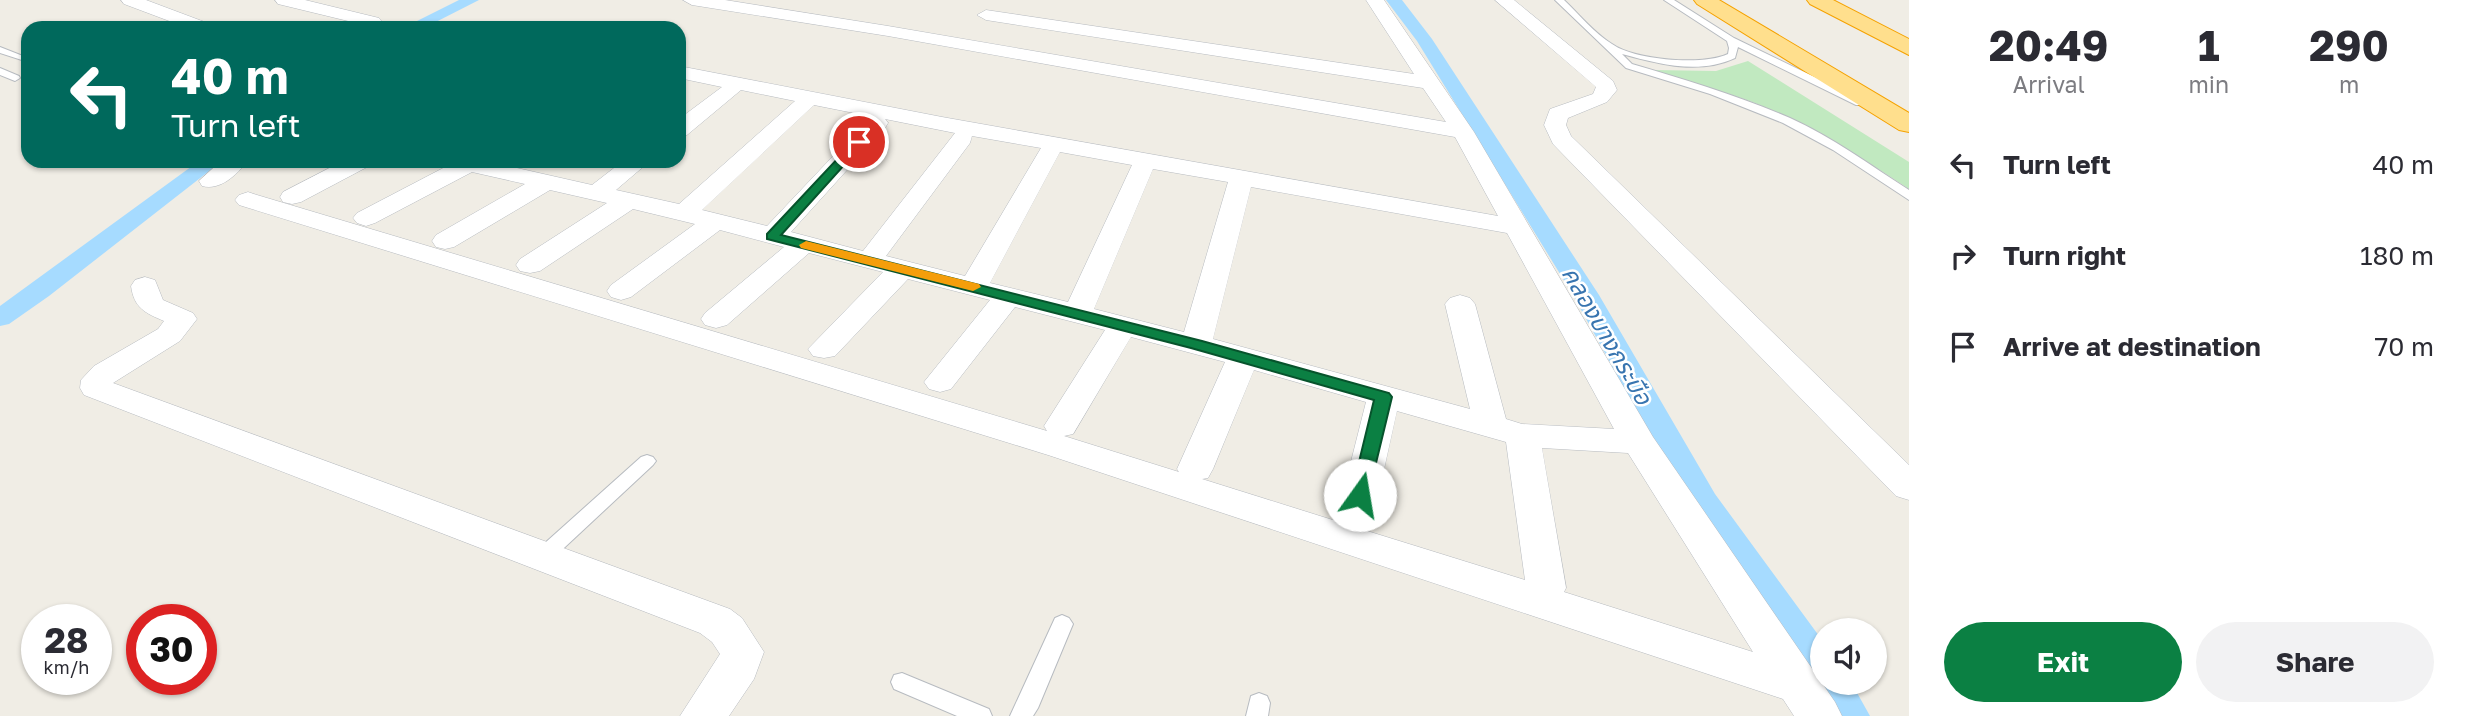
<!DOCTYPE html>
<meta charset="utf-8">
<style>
:root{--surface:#fff;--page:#f2f2f3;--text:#2b2b33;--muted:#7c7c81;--accent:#0b8043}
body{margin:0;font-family:"Golos Text","Noto Sans Thai",sans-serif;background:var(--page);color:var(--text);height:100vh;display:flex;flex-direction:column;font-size:26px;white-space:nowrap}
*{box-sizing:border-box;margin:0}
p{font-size:23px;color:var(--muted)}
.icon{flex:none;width:38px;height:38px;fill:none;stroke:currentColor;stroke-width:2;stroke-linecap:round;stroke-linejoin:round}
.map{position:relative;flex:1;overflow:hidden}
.details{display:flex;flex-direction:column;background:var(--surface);width:560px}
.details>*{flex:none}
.guide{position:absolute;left:21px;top:21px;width:665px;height:147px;border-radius:21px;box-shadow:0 2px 5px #0004;background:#00695c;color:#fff;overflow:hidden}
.tools{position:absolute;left:1810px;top:618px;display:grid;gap:14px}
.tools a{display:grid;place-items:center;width:77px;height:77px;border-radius:50%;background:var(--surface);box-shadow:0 2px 5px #0004;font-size:35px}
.speed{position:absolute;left:21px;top:604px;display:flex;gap:14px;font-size:35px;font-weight:700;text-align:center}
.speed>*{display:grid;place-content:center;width:91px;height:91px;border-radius:50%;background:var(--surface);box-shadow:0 2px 5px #0004;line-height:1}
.speed small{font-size:18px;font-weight:400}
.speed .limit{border:10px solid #d22;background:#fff;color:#111}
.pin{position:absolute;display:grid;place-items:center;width:60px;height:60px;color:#fff;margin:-30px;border:4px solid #fff;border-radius:50%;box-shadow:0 2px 7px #0007}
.me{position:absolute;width:77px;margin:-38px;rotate:13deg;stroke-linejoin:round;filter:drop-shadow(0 0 5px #0008)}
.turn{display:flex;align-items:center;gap:24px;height:147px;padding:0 35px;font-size:32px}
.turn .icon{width:91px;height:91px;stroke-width:2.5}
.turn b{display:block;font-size:49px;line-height:60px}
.eta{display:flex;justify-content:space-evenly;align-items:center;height:119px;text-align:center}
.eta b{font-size:42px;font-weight:700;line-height:49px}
.primary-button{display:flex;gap:14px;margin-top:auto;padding:14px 35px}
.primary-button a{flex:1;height:80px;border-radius:42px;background:var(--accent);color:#fff;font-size:28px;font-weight:700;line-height:80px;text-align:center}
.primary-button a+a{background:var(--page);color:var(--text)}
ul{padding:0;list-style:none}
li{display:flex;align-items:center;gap:21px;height:91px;padding:0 35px}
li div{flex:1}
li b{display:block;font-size:26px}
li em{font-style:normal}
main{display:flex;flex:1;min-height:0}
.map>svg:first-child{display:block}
.green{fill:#c1e9c0}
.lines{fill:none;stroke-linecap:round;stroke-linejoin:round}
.canal{fill:#a6dbff;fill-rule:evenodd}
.lane-casing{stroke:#b7bbc0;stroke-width:2}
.street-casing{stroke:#b7bbc0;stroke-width:1}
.highway-casing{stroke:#f5a200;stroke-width:2}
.lane{fill:#fff;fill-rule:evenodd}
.street{fill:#fff;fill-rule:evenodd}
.highway{fill:#ffdf8d;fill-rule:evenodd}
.route{fill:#0b8043;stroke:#07532c;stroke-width:2}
.slow{fill:#f59e0b}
.labels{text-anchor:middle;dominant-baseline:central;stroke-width:5;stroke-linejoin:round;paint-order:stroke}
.water-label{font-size:24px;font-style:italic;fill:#3875b0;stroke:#fff}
</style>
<main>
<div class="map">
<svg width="1909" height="716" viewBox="0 0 1909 716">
<rect width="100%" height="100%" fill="#f0ede5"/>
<path class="green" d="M 1748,61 L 1909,162 L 1909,189 C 1859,156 1811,125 1755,103 C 1722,90 1686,83 1653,70 L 1716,71 Z"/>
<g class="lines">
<path class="canal" d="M 459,0 L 479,0 L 424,28 L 403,28 Z
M 1386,0 L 1402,0 L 1432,39 L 1599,295 L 1715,494 L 1822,640 L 1822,682 L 1851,682 L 1870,716 L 1828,716 L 1810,683 L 1691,510 L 1573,295 L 1417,41 Z
M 199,161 L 222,161 L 49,296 L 9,324 L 0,326 L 0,306 Z"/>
<g class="lane-casing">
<path id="lane" d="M 1555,0 L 1564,0 C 1579,14 1594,33 1612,44 C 1634,60 1703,66 1728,54 L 1729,48 L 1727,41 L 1664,0 L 1674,0 L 1734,38 L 1864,101 L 1864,105 L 1856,105 L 1738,47 L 1735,58 C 1699,75 1659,64 1622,54 L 1632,64 C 1686,80 1739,96 1790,118 C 1832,137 1870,165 1909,190 L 1909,200 L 1833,150 L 1783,123 L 1710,94 L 1626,68 Z
M 0,47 L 28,58 L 28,62 L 0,53 Z
M 0,68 L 19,76 L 20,78 L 15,81 L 0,75 Z
M 647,455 L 653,457 L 656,461 L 653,465 L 550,561 L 543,563 L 536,561 L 533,556 L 536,551 L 641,457 Z
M 1062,615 L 1069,618 L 1073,624 L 1038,708 L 1033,716 L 1010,716 L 1055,618 Z
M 902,673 L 989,709 L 992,716 L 957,716 L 894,689 L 891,682 L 894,675 Z
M 1259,693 L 1267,696 L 1270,703 L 1268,716 L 1246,716 L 1251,696 Z"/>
</g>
<g class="street-casing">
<path id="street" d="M 121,0 L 146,0 L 210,24 L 213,28 L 188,28 L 124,4 Z
M 275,0 L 305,0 L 379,18 L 382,22 L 373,27 L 278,4 Z
M 683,0 L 725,0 L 888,26 L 1446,122 L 1423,88 L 986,20 L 977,15 L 986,10 L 1414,74 L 1366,0 L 1384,0 L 1474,132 L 1653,437 L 1835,702 L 1842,716 L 1794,716 L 1783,699 L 1048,455 L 239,205 L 235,200 L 239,195 L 248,192 L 257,195 L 1047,431 L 1044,426 L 1105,330 L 1015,307 L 951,389 L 940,392 L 929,389 L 924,382 L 990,300 L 908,279 L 835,356 L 824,358 L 813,356 L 808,349 L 883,272 L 809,253 L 727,325 L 716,328 L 705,325 L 701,319 L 705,313 L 784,247 L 720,230 L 631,297 L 621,300 L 611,297 L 607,291 L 611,285 L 695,224 L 633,209 L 540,271 L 530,273 L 520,271 L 516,265 L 520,259 L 607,203 L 550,190 L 454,247 L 445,249 L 436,247 L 432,241 L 436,235 L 525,184 L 472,172 L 375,223 L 366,226 L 357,223 L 353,218 L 357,213 L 447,166 L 442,161 L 486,161 L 592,185 L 623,161 L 650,161 L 616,190 L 679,204 L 795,101 L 741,90 L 687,135 L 679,137 L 679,119 L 722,87 L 679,78 L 679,66 L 942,117 L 1498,216 L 1455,137 L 888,36 L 692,5 ZM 814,105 L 874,117 L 869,118 L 767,226 L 702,210 ZM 885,119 L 955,133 L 863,251 L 791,232 L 885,128 L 888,123 ZM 972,136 L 1041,148 L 965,276 L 886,256 L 970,143 ZM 1060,152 L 1132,165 L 1068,302 L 990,283 ZM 1153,169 L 1228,182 L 1184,332 L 1094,309 ZM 1251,187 L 1507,233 L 1614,429 L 1522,424 L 1506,419 L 1475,304 L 1470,298 L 1460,295 L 1450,298 L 1445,304 L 1470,409 L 1213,339 ZM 1131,337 L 1225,362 L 1177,469 L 1179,472 L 1064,436 L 1073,434 ZM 1254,370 L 1366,402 L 1336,521 L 1202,479 L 1208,478 L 1213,469 ZM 1397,411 L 1506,442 L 1525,580 L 1364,530 L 1373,519 ZM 1542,448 L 1628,453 L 1753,652 L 1564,592 L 1566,588 Z
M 1495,0 L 1514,0 L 1613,81 L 1617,90 L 1607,102 L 1568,118 L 1566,125 L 1571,136 L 1909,465 L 1909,500 L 1896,496 L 1553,144 L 1544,125 L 1550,109 L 1593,94 L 1596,87 Z
M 221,161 L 247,161 C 237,175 220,191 202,186 L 199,181 Z
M 343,161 L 373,161 L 369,166 L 301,202 L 292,204 L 283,202 L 280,197 L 283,192 Z
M 145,277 L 155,280 L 163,300 L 193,313 L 197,319 L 180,341 L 113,383 L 730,609 L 742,618 L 764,652 L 754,679 L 729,716 L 680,716 L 720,654 L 712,642 L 700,633 L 84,395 L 80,388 L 81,380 L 94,366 L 158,329 L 164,321 C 145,313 134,308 131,286 L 135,280 Z"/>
</g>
<g class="highway-casing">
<path id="highway" d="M 1694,0 L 1719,0 L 1909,113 L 1909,132 L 1899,130 L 1697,4 Z
M 1807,0 L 1833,0 L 1909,39 L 1909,55 L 1810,4 Z"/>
</g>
<use href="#lane" class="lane"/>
<use href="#street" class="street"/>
<use href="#highway" class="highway"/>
</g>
<path class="route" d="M 855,140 L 865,142 L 781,235 L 1202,341 L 1389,393 L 1392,397 L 1367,500 L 1354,500 L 1351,495 L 1374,400 L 1191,348 L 767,239 L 767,234 Z"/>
<path class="slow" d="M 806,241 L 979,284 L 981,287 L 973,291 L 801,248 L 799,245 Z"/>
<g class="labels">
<g class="water-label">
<text transform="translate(1608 335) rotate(60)">คลองบางกระบือ</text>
</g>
</g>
</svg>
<div class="tools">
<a><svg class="icon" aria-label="sound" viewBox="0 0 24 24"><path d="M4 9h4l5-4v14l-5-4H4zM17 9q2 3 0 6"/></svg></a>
</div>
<div class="speed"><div>28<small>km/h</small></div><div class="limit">30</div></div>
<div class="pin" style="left:859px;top:142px;background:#d93025"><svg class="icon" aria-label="arrive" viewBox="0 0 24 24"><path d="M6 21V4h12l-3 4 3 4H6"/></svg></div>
<svg class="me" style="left:1360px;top:495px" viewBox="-20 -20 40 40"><circle r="19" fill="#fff"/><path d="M0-13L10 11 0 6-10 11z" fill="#0b8043"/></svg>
<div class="guide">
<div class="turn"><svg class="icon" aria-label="left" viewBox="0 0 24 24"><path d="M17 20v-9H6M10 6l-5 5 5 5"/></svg><div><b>40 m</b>Turn left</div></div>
</div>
</div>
<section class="details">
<div class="eta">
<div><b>20:49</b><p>Arrival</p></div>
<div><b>1</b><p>min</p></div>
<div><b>290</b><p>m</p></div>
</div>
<ul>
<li><svg class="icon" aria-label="left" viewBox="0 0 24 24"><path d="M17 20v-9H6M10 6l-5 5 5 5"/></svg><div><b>Turn left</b></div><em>40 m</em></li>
<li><svg class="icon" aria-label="right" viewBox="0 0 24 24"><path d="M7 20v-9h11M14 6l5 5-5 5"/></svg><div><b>Turn right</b></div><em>180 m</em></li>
<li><svg class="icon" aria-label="arrive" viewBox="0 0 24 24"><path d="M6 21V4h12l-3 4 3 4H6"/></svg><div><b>Arrive at destination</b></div><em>70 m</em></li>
</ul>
<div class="primary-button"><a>Exit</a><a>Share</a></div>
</section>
</main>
